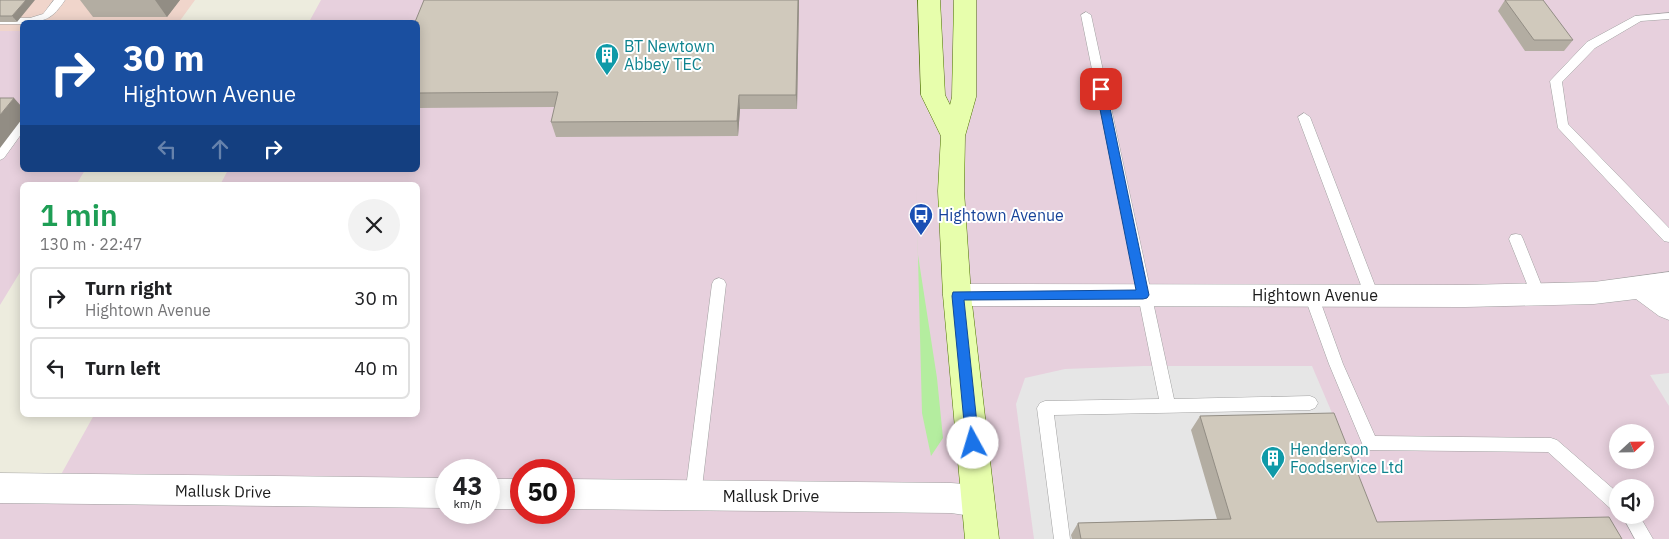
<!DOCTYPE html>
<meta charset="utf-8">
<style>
:root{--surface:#fff;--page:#f2f2f2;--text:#202124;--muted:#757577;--line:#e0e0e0}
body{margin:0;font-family:"IBM Plex Sans",sans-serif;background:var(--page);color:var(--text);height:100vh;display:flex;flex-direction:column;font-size:19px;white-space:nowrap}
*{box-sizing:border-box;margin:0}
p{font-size:16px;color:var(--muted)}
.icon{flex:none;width:28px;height:28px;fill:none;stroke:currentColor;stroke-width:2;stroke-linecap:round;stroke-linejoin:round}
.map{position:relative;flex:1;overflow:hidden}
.details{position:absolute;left:20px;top:182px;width:400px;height:235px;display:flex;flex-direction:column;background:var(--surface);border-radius:8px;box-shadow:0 2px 12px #0003}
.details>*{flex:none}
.guide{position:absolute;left:20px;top:20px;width:400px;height:152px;border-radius:8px;box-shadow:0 2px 12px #0003;background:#1a4fa0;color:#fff;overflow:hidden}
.needle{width:32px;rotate:68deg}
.tools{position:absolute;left:1609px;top:424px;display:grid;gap:10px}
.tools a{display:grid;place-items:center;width:45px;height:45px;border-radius:50%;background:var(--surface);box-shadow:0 2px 12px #0003;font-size:25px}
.speed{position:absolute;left:435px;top:459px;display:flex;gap:10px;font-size:25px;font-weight:700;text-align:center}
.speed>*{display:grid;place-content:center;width:65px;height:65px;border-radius:50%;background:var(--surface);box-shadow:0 2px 12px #0003;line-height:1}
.speed small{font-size:12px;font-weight:400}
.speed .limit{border:8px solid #d22;background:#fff;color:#111}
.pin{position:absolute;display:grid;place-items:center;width:42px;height:42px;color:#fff;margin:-21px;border-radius:10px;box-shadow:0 2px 8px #0006}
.me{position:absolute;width:55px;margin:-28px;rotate:354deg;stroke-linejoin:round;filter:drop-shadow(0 0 4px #0008)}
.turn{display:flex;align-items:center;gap:18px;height:105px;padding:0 20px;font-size:22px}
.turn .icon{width:65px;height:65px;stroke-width:2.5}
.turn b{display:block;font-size:35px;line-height:42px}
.lanes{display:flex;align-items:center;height:48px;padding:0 20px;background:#0003;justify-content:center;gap:25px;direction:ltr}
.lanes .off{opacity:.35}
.round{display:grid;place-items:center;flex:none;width:52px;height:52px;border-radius:26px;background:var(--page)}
.headline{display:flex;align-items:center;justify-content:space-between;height:85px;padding:0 20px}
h1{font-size:30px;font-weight:600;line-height:38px;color:#1e9e55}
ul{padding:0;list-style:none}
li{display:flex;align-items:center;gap:15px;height:62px;margin:0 10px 8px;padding:0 10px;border:2px solid var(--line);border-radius:8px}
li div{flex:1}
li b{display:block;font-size:19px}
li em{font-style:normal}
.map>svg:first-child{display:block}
.commercial{fill:#f0d5cb}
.industrial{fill:#e7d0dd;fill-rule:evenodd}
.grass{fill:#b4ed9f}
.parking{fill:#e6e6e6}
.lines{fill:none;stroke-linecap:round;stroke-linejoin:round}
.lane-casing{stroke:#a1a1a1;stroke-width:1}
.street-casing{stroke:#a1a1a1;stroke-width:1}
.secondary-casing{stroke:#4d7300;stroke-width:1}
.lane{fill:#fff;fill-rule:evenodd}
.street{fill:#fff;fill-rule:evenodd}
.secondary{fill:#e7feac;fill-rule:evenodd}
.wall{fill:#b3ada2}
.shaded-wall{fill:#928d84}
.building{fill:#d0c9bc;stroke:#928d84}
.route{fill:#1a73e8;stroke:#114b97}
.labels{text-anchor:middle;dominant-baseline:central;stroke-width:4;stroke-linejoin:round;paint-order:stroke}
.culture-label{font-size:16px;fill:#0d838f;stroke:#fff;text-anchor:start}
.transit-label{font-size:16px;fill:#164399;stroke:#fff;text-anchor:start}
.street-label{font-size:16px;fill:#1a1a1a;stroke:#fff}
</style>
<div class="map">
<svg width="1669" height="539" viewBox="0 0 1669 539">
<rect width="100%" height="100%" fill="#edecde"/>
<path class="commercial" d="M 0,0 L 195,0 L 179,22 L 22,22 L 22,31 L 0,31 Z"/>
<path class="industrial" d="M 321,0 L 1669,0 L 1669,539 L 0,539 L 0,488 L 53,489 L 94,415 L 418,415 L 418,185 L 220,185 L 228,170 L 418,170 L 418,22 L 309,22 ZM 1618,432 L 1645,432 L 1645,460 L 1618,460 ZM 446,470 L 489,470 L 489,512 L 446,512 ZM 521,470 L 564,470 L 564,512 L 521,512 ZM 1618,488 L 1645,488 L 1645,515 L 1618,515 Z
M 0,31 L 22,31 L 22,170 L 85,170 L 76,185 L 22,185 L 22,269 L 0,305 Z"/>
<path class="grass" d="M 916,181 L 918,255 L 937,378 L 943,438 L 931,456 L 922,413 Z"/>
<path class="parking" d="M 1144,366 L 1312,366 L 1338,427 L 1220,531 L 1072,539 L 1034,539 L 1016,404 L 1025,378 L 1065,369 Z
M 1669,373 L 1669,406 L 1650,375 Z"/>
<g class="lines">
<g class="lane-casing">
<path id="lane" d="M 54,0 L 65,0 C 52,19 46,22 22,22 L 22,24 L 0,24 L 0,18 L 30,18 L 43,14 Z
M 1086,12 L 1091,15 L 1174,399 L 1310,396 L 1315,398 L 1318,403 L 1315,408 L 1310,410 L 1054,415 L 1070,539 L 1054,539 L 1037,408 L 1040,403 L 1045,401 L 1159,399 L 1081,15 Z
M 1669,13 L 1669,19 L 1641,21 L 1595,48 L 1562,82 L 1568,124 L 1669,228 L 1669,242 L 1664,241 L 1558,128 L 1550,81 L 1587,42 L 1635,16 Z
M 1304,113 L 1310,117 L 1379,296 L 1377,300 L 1372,302 L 1367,300 L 1365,296 L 1298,117 Z
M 22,121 L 22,133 L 4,158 L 0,160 L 0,146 L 18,122 Z
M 1516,234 L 1521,235 L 1523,239 L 1545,294 L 1543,298 L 1538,300 L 1533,298 L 1531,294 L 1509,239 L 1511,235 Z
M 719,278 L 724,280 L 726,284 L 701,496 L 699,501 L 693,504 L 687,501 L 685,496 L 712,284 L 714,280 Z
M 1311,289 L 1316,291 L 1318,295 L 1343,364 L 1375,436 L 1551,438 L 1557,440 L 1618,493 L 1618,512 L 1612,510 L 1548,452 L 1370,450 L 1364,448 L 1329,364 L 1304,295 L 1306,291 Z
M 1622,515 L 1639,515 L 1653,539 L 1635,539 Z"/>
</g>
<g class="street-casing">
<path id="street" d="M 1669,272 L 1669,320 L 1659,316 L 1636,299 L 1594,304 L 1465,307 L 957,306 L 947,303 L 943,295 L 947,287 L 957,284 L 1465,285 L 1594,282 Z
M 0,473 L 446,478 L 446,508 L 0,503 Z
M 489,479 L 521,479 L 521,509 L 489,509 Z
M 564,479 L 951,483 L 978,485 L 990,490 L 994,501 L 990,512 L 978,517 L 951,513 L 564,509 Z"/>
</g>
<g class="secondary-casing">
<path id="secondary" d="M 918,0 L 940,0 L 945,95 L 950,105 L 952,97 L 954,0 L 976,0 L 976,97 L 965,136 L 964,191 L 971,295 L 999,539 L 965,539 L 943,295 L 938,191 L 941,136 L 921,95 Z"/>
</g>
<use href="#lane" class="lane"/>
<use href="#street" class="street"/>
<use href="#secondary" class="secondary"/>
</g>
<path class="wall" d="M 0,0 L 17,22 L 0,22 Z
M 80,0 L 180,0 L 167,17 L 93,17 Z
M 424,0 L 799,0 L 797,109 L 740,109 L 738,136 L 556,137 L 551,122 L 555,107 L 418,108 L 418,22 Z
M 1505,0 L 1573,40 L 1564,51 L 1525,51 L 1498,11 Z
M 1200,416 L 1377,522 L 1622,539 L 1072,539 L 1071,535 L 1078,523 L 1217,519 L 1191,430 Z"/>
<path class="shaded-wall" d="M 26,0 L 35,0 L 17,22 L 12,16 Z
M 155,0 L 180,0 L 167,17 Z
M 798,0 L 799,0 L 797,109 L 796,95 Z
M 739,95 L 740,109 L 738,136 L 737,121 Z
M 14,98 L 22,107 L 22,119 L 0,148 L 0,115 Z"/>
<path class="building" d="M 0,0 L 26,0 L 12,16 L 0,16 Z
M 424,0 L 798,0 L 796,95 L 739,95 L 737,121 L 551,122 L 558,92 L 418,93 L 418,22 L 415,22 Z
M 1505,0 L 1543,0 L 1573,40 L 1534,40 Z
M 0,98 L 14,98 L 0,115 Z
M 1334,413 L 1377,522 L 1609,517 L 1622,539 L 1081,539 L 1078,523 L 1231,519 L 1200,416 Z"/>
<path class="route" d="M 1101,86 L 1106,89 L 1149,295 L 1147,298 L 1143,299 L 964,300 L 979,443 L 977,447 L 973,449 L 968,447 L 966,443 L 952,296 L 953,292 L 1136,290 L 1096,89 Z"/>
<defs>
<g id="building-pin" transform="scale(1.25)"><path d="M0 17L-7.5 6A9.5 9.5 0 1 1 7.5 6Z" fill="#0f9aa8" stroke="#fff"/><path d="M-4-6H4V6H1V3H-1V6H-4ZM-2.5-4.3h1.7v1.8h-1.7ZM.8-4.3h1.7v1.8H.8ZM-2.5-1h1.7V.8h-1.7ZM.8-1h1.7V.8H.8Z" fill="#fff"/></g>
<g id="bus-pin" transform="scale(1.25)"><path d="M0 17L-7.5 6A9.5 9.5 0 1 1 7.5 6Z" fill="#1a4fb4" stroke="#fff"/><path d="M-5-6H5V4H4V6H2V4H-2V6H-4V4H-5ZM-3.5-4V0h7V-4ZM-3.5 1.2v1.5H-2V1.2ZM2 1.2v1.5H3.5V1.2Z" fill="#fff"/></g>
</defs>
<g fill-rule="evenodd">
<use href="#building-pin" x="607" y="55"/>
<use href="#bus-pin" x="921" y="215"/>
<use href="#building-pin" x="1273" y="458"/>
</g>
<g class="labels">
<g class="culture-label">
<text x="624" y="46">BT Newtown<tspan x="624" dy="18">Abbey TEC</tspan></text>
<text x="1290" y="449">Henderson<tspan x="1290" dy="18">Foodservice Ltd</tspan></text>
</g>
<g class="transit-label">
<text x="938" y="215">Hightown Avenue</text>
</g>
<g class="street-label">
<text x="1315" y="295">Hightown Avenue</text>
<text transform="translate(223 491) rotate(1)">Mallusk Drive</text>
<text x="771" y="496">Mallusk Drive</text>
</g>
</g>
</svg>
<div class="tools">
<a><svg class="needle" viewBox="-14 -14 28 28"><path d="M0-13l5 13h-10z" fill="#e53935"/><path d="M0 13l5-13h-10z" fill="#757577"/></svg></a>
<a><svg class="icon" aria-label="sound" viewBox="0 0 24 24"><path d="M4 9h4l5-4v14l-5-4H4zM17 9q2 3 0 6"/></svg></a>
</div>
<div class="speed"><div>43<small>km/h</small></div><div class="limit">50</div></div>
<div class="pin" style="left:1101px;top:89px;background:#d93025"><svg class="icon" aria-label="arrive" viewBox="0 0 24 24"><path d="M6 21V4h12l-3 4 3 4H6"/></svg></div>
<svg class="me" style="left:973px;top:443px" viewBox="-20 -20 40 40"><circle r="19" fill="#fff"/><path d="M0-13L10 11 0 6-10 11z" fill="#1a73e8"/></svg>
<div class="guide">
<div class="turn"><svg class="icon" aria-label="right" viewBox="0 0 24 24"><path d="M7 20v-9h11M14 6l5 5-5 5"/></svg><div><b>30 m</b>Hightown Avenue</div></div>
<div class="lanes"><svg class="icon off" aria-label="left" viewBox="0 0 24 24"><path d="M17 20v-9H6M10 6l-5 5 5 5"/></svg><svg class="icon off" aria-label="ahead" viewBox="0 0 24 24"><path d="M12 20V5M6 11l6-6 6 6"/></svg><svg class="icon" aria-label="right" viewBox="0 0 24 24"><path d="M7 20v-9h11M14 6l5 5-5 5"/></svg></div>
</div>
<section class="details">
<div class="headline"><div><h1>1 min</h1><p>130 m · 22:47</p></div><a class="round"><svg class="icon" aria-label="close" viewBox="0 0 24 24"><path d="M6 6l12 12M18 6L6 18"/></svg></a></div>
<ul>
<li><svg class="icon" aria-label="right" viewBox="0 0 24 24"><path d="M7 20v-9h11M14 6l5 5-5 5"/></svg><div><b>Turn right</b><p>Hightown Avenue</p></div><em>30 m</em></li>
<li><svg class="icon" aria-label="left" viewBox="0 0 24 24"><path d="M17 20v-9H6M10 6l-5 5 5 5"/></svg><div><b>Turn left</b></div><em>40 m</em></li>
</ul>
</section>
</div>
